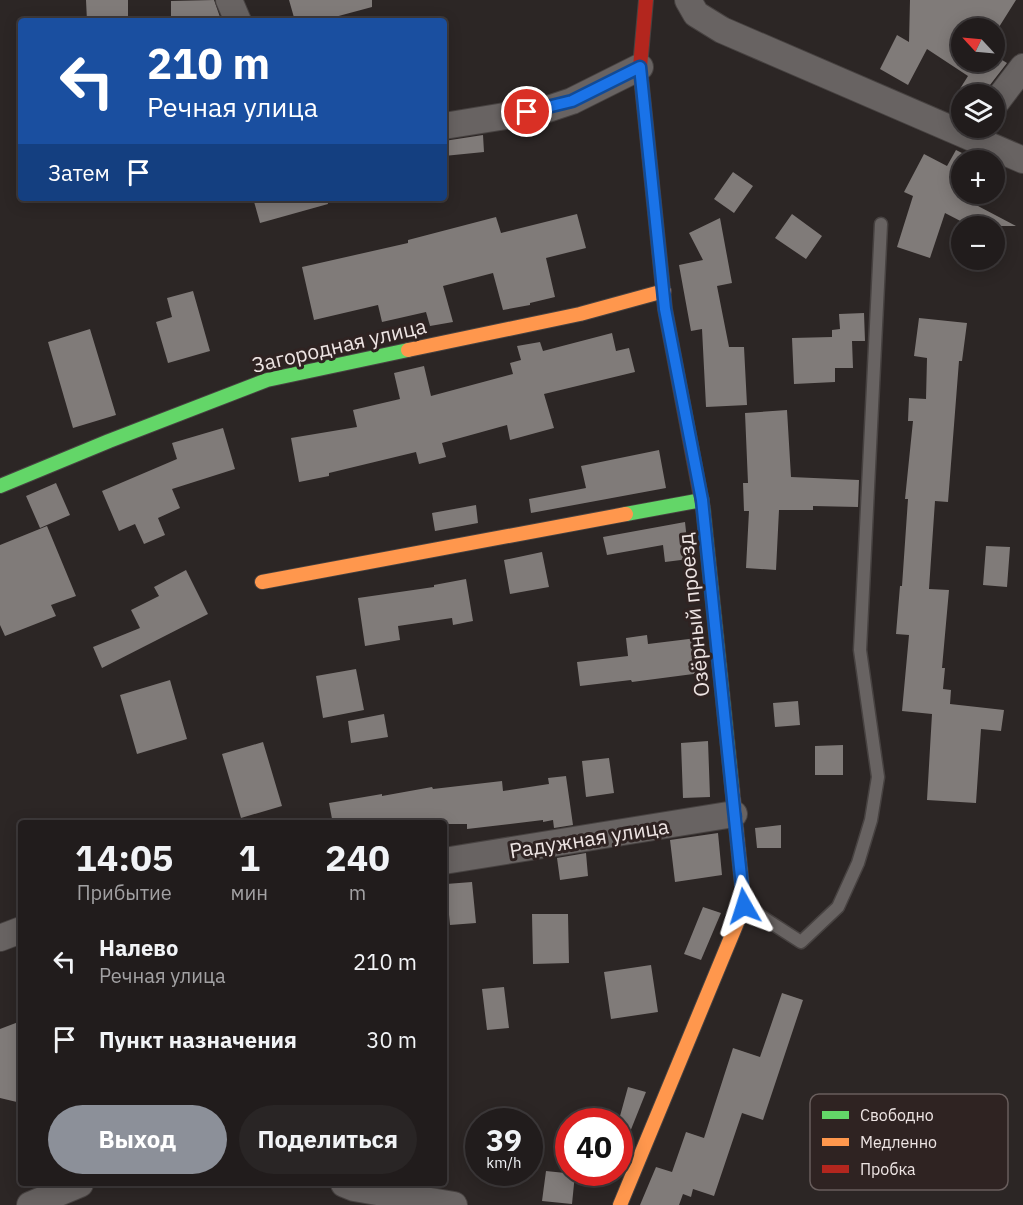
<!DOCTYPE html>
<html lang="ru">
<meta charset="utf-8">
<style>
:root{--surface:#211c1c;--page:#292525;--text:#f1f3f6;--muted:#a2a1a3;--line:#3e3a3b;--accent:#8c9099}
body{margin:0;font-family:"IBM Plex Sans",sans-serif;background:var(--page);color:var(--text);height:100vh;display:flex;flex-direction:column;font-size:22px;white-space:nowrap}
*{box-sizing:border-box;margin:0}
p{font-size:20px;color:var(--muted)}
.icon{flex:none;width:33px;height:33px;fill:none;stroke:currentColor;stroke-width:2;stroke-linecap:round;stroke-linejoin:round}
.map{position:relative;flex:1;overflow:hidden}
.sheet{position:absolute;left:18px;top:820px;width:429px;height:366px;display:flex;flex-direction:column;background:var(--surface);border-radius:6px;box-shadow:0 3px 15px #0003,0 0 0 2px var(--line)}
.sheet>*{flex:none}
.top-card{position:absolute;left:18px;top:18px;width:429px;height:183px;border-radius:6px;box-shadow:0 3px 15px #0003,0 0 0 2px var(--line);background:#1a4fa0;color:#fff;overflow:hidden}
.needle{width:39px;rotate:296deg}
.tools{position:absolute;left:951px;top:18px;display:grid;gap:12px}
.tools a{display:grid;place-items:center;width:54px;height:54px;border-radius:50%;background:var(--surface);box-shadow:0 3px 15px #0003,0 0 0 2px var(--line);font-size:30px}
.speed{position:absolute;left:465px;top:1108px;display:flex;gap:12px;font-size:30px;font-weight:700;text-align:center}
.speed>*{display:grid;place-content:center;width:78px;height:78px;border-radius:50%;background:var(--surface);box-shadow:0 3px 15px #0003,0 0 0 2px var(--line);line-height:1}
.speed small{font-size:15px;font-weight:400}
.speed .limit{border:9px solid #d22;background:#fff;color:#111}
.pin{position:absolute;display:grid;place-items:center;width:51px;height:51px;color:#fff;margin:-26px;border:3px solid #fff;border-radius:50%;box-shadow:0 2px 6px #0007}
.me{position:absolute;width:66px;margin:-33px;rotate:354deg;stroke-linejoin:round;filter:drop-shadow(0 0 4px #0008)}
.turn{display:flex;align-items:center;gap:21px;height:126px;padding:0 30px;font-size:27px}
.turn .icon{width:78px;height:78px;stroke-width:2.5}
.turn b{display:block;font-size:42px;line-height:51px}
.then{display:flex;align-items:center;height:57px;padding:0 30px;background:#0003;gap:12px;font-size:22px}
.eta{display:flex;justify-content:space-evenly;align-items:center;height:102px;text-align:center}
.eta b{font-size:36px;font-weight:800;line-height:42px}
.action{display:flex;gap:12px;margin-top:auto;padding:12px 30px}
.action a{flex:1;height:69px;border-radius:36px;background:var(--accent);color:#fff;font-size:24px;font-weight:800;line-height:69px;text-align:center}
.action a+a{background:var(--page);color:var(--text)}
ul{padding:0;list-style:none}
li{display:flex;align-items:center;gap:18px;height:78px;padding:0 30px}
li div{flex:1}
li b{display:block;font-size:22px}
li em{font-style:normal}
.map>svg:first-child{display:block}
.building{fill:#807b79}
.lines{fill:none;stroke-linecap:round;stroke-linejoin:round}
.lane-casing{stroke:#474241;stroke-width:15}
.street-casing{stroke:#474241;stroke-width:28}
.fast-casing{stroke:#474241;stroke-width:16}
.slow-casing{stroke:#474241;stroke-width:16}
.jam-casing{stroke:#474241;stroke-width:16}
.lane{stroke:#686362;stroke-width:12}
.street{stroke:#686362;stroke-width:26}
.fast{stroke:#63d668;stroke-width:14}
.slow{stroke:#ff974d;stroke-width:14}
.jam{stroke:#b3261e;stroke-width:14}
.route-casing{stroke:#114b97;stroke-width:15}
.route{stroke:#1a73e8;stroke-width:10}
.labels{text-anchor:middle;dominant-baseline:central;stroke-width:6;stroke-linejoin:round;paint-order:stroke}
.street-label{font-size:21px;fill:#ede4e3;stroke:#2f2322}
.key{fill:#2f2322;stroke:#685d5c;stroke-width:1.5}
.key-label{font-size:16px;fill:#ede4e3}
</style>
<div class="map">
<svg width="1023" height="1205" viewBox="0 0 1023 1205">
<rect width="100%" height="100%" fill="#2c2625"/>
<path class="building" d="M 86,0 L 128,0 L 128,21 L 87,21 Z
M 214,0 L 220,17 L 207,21 L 171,21 L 171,1 Z
M 289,0 L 372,0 L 372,7 L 320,21 L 295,21 Z
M 910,0 L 1016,0 L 994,35 L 994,28 L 962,28 L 962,62 L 994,62 L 994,55 L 1007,63 L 983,94 L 962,94 L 962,110 L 951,103 L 968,76 L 927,49 L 908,85 L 880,69 L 897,35 L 909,42 Z
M 483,135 L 484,152 L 444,156 L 444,141 Z
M 956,150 L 976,160 L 962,160 L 962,194 L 985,194 L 978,206 L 1016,226 L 970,226 L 945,213 L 930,258 L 897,247 L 913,196 L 904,192 L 924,154 L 947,166 Z
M 733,172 L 753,186 L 734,213 L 714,199 Z
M 253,198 L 327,198 L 328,204 L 260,223 Z
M 577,214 L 586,248 L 546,258 L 555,297 L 530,303 L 530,305 L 503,310 L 493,273 L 443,286 L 453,322 L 430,326 L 426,312 L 382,322 L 378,305 L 314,320 L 302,267 L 408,243 L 408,240 L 496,217 L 501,233 Z
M 792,214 L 822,236 L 806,259 L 775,238 Z
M 720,218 L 732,283 L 717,286 L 729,347 L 744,347 L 747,405 L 706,407 L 702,329 L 691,331 L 679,265 L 703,260 L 689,233 Z
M 193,291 L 210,351 L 168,363 L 156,322 L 172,317 L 167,298 Z
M 864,313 L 865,341 L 852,341 L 853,368 L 835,368 L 835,382 L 794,384 L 792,338 L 832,337 L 832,330 L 840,329 L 839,314 Z
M 919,318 L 967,323 L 962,361 L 959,361 L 948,502 L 935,501 L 929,589 L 949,590 L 942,668 L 945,668 L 943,689 L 951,690 L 950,704 L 1004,710 L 1001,731 L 981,729 L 976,803 L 927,800 L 932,714 L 902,711 L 909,635 L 896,634 L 900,586 L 902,586 L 908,499 L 905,499 L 913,421 L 908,421 L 909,398 L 926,399 L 927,358 L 914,356 Z
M 90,329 L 116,415 L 73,428 L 48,342 Z
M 612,333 L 616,351 L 629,348 L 635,372 L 544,394 L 554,428 L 510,440 L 507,425 L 442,443 L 446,457 L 419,464 L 416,452 L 329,473 L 329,476 L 299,482 L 291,438 L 357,427 L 353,410 L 400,399 L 394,373 L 424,366 L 431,396 L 513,374 L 510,363 L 521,360 L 517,346 L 540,342 L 543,351 Z
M 787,410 L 791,477 L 859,480 L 858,507 L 813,506 L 813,510 L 779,510 L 776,570 L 746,568 L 749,511 L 744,511 L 743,483 L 748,483 L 745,413 Z
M 223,428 L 235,469 L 172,489 L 180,508 L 158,518 L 165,535 L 144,544 L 135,524 L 119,531 L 102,491 L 177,459 L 172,443 Z
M 659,450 L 666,488 L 531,513 L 529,499 L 586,488 L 581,466 Z
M 56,483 L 70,515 L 40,528 L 26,496 Z
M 476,505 L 478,523 L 435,531 L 432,513 Z
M 685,522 L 689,559 L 665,562 L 663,545 L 607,555 L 603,537 Z
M 47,526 L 76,596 L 51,605 L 56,616 L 5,636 L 0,625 L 0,545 Z
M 986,546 L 1010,547 L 1007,587 L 983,585 Z
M 542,552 L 549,587 L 510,594 L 504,560 Z
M 186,570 L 208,614 L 102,668 L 93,647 L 140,628 L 131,610 L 159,596 L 154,587 Z
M 466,579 L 473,621 L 453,625 L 452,618 L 398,626 L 400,640 L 365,646 L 358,598 L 434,587 L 434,585 Z
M 647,635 L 648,644 L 697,638 L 701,673 L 632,682 L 631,680 L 580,686 L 577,662 L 628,656 L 626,638 Z
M 356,669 L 364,710 L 323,718 L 316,676 Z
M 170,680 L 187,739 L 137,754 L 120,695 Z
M 798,701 L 800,725 L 775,727 L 773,703 Z
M 384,714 L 388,737 L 351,743 L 348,721 Z
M 708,741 L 710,797 L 683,798 L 681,743 Z
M 263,742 L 282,806 L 241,818 L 222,754 Z
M 843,745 L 843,775 L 815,775 L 815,746 Z
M 609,758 L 614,793 L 586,797 L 582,761 Z
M 566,776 L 573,825 L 554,828 L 553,820 L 543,822 L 543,820 L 467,829 L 467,824 L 410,824 L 409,819 L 385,824 L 333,824 L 329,803 L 382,794 L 382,796 L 432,787 L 433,789 L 502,781 L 503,791 L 549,784 L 548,778 Z
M 781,825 L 781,848 L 757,848 L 755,828 Z
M 718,833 L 722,875 L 675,882 L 670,840 Z
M 586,853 L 588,876 L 560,880 L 557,858 Z
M 472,882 L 476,923 L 450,925 L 446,884 Z
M 703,907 L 721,913 L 701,960 L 684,954 Z
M 532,914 L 568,914 L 569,963 L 533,964 Z
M 651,965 L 658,1012 L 611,1019 L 604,972 Z
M 504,987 L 509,1028 L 487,1030 L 482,989 Z
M 782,993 L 803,1000 L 763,1120 L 742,1113 L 714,1196 L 693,1189 L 691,1197 L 683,1194 L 679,1205 L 640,1205 L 656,1167 L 672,1172 L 686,1132 L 704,1138 L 733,1048 L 760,1057 Z
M 21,1021 L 21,1103 L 0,1098 L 0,1029 Z
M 628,1087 L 646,1092 L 620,1157 L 620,1116 Z
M 546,1171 L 575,1174 L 572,1204 L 542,1201 Z"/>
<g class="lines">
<g class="lane-casing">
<path id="lane" d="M 745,906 L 801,942 L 838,907 L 858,863 L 871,820 L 878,777 L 860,650 L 881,224"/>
</g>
<g class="street-casing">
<path id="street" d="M 229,0 L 238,21
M 688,0 L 696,14 L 722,30 L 1023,160
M 994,105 L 1023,67
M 444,126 L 548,109 L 572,101 L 640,67
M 444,861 L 734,814
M 0,938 L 21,930
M 344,1184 L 354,1188 L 454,1205
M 30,1205 L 80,1184"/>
</g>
<g class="fast-casing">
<path id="fast" d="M 0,486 L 109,441 L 267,380 L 408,350
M 703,508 L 732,787
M 626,514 L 702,500"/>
</g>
<g class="slow-casing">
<path id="slow" d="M 408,350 L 580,314 L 664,291
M 262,582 L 626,514
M 620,1205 L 744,906 L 732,787"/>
</g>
<g class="jam-casing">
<path id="jam" d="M 646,0 L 640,67 L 665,309 L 703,508"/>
</g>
<use href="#lane" class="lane"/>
<use href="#street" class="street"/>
<use href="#fast" class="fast"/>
<use href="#slow" class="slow"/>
<use href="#jam" class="jam"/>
</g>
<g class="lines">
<g class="route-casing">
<path id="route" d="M 527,112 L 572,101 L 640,67 L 665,309 L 702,500 L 744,906"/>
</g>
<use href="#route" class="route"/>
</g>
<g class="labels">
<g class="street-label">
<text transform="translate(339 345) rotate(-13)">Загородная улица</text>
<text transform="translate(693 615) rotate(-96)">Озёрный проезд</text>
<text transform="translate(589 838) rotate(-9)">Радужная улица</text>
</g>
</g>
<rect x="810" y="1094" width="198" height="96" rx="9" class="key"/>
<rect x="822" y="1111" width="27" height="8" fill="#63d668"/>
<rect x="822" y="1138" width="27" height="8" fill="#ff974d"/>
<rect x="822" y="1165" width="27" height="8" fill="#b3261e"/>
<g class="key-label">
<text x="860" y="1121">Свободно</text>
<text x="860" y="1148">Медленно</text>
<text x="860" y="1175">Пробка</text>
</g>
</svg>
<div class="tools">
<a><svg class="needle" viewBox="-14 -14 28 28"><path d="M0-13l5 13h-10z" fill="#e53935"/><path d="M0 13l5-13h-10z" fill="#a2a1a3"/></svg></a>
<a><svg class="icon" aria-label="layers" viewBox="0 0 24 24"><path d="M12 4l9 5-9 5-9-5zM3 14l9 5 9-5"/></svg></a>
<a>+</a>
<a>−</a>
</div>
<div class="speed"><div>39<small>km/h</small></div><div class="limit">40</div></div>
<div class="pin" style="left:527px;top:112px;background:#d93025"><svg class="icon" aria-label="arrive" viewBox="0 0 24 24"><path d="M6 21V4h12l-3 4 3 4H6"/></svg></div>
<svg class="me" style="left:744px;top:906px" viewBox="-20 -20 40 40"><path d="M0-17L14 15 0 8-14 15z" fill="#1a73e8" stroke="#fff" stroke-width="4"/></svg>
<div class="top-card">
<div class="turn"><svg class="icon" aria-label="left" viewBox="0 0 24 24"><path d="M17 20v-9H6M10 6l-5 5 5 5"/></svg><div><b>210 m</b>Речная улица</div></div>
<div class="then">Затем<svg class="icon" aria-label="arrive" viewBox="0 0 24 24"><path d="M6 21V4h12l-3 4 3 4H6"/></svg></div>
</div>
<section class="sheet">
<div class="eta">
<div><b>14:05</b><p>Прибытие</p></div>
<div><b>1</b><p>мин</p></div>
<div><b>240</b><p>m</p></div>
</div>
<ul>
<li><svg class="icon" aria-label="left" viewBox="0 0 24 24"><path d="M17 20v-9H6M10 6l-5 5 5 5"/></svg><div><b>Налево</b><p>Речная улица</p></div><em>210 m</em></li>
<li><svg class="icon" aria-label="arrive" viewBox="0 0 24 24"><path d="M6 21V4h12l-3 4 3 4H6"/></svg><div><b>Пункт назначения</b></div><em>30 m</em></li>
</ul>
<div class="action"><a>Выход</a><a>Поделиться</a></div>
</section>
</div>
